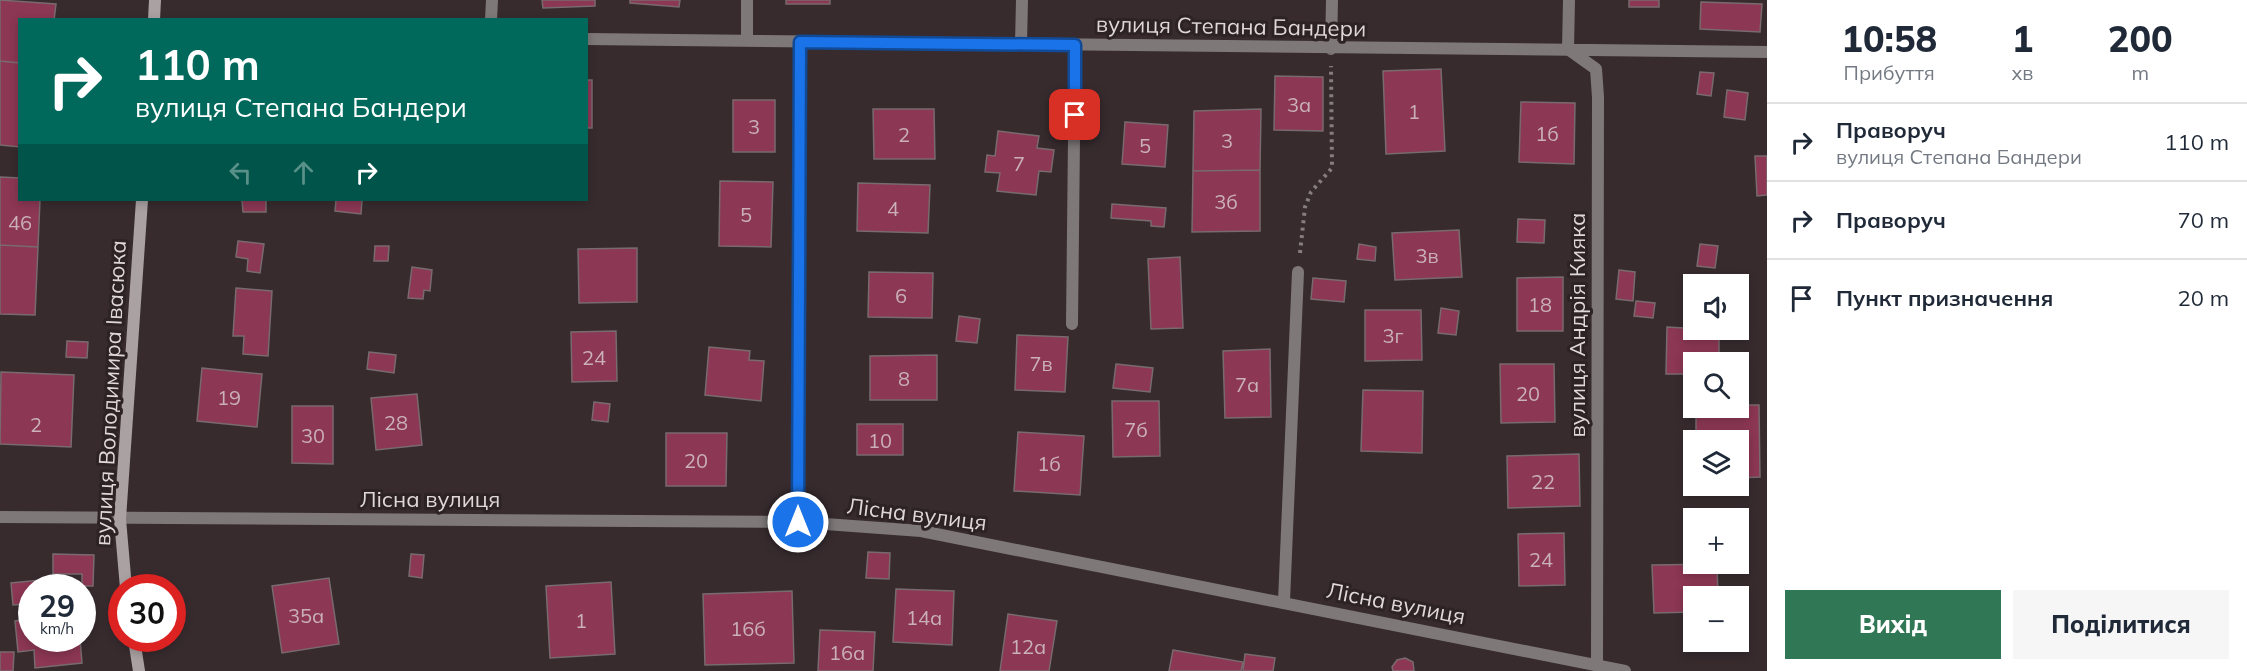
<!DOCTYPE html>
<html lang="uk">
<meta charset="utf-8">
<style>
:root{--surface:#fff;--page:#f6f6f7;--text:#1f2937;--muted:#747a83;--line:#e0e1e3;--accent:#307755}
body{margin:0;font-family:Mulish,sans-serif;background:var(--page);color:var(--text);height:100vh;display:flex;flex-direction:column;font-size:22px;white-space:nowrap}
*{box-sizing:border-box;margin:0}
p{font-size:20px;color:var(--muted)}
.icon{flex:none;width:33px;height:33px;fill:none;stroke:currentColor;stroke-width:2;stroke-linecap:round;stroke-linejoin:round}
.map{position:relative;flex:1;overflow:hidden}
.panel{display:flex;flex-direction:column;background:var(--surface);width:480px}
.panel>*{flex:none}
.hud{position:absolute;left:18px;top:18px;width:570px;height:183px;border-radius:0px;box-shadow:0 3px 9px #0003;background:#00695c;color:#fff;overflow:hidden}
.tools{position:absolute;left:1683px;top:274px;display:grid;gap:12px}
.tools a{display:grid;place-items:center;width:66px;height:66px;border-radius:0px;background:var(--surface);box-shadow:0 3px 9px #0003;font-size:30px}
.speed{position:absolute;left:18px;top:574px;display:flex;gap:12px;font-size:30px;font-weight:700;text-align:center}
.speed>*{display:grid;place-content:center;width:78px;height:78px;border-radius:50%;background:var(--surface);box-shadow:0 3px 9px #0003;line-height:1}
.speed small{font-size:15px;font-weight:400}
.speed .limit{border:9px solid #d22;background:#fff;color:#111}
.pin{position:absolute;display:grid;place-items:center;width:51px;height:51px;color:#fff;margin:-26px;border-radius:12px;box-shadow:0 3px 9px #0006}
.me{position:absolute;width:66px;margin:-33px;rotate:0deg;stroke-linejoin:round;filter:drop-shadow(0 0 4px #0008)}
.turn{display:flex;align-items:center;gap:21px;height:126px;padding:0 18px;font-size:27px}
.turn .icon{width:78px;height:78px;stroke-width:2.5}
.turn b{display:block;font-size:42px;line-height:51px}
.lanes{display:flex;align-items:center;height:57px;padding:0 18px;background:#0003;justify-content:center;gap:30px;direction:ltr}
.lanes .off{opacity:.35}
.eta{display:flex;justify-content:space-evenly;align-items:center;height:102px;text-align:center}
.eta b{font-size:36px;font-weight:800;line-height:42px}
.cta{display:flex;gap:12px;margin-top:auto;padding:12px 18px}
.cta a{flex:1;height:69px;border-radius:0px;background:var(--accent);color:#fff;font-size:24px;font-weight:800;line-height:69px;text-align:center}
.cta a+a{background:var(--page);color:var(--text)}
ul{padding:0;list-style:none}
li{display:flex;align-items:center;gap:18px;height:78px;padding:0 18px;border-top:2px solid var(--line)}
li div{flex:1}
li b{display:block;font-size:22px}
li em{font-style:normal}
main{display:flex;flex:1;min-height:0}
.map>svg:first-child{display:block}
.building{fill:#8c3754;stroke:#786a6e;stroke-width:1.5}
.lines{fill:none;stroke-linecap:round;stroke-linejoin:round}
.path{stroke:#867d7f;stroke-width:4;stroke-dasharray:3 4.5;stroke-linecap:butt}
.lane{stroke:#7e7879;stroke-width:12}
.street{stroke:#7e7879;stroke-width:12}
.secondary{stroke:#aaa1a3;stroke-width:12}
.route-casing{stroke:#114b97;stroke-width:15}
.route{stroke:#1a73e8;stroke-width:10}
.labels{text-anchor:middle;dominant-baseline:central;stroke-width:6;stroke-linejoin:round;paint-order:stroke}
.number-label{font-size:20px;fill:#cab0b8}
.street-label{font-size:22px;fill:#dfd8d9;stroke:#2d2224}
</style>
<main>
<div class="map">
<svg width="1767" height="671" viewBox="0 0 1767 671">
<rect width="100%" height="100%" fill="#372b2e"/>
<path class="building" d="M 0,0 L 56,4 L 54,20 L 20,20 L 20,63 L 0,61 Z
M 542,0 L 595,0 L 595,6 L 543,8 Z
M 630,0 L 680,0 L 679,7 L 630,3 Z
M 786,0 L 830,0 L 830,4 L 786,4 Z
M 1629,0 L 1659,0 L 1659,7 L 1629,7 Z
M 1701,2 L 1762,4 L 1760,32 L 1700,29 Z
M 0,61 L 20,63 L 20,147 L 0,145 Z
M 1441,69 L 1445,151 L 1386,154 L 1383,71 Z
M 1700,72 L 1714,73 L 1711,96 L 1697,94 Z
M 1275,76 L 1323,77 L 1323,131 L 1274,130 Z
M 586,80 L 592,80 L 592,128 L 586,128 Z
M 1727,90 L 1748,93 L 1745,120 L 1724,117 Z
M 733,100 L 775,100 L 775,152 L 733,152 Z
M 1521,102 L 1575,103 L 1574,164 L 1519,162 Z
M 873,109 L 934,109 L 935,159 L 874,159 Z
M 1261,109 L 1260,170 L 1193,171 L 1194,111 Z
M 1125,122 L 1168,125 L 1165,167 L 1122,164 Z
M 998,131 L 1039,136 L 1037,148 L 1054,150 L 1051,172 L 1039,171 L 1036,195 L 997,191 L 1000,173 L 985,172 L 987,155 L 995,156 Z
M 1755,156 L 1767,156 L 1767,195 L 1757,196 Z
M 1260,170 L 1260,231 L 1192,232 L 1193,171 Z
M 0,177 L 20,178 L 20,200 L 40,200 L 38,247 L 0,245 Z
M 720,181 L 773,182 L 771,247 L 719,246 Z
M 858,183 L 930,185 L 928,233 L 857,231 Z
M 242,200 L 266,200 L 266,212 L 243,212 Z
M 336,200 L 362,200 L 361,214 L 335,211 Z
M 1112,204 L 1166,208 L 1164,227 L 1151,226 L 1151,221 L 1111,218 Z
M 1518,219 L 1545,220 L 1544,243 L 1517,242 Z
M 1459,230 L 1462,277 L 1395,280 L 1392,233 Z
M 238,241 L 264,244 L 260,273 L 247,271 L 248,259 L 236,257 Z
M 1359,244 L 1376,247 L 1375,261 L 1357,259 Z
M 1700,244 L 1718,246 L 1715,268 L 1697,266 Z
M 0,245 L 38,247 L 35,315 L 0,314 Z
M 375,246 L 389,246 L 388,261 L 374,261 Z
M 637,248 L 637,302 L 579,303 L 578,249 Z
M 1180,257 L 1183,328 L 1151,329 L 1148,259 Z
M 412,267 L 432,270 L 430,291 L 424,290 L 423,299 L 408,298 Z
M 1619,270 L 1635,272 L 1633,301 L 1616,299 Z
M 869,272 L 933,273 L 932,318 L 868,317 Z
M 1563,277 L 1563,331 L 1517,331 L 1517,278 Z
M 1313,278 L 1346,281 L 1344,302 L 1311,299 Z
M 236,288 L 272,291 L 268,356 L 243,354 L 244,336 L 233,336 Z
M 1636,301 L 1655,303 L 1653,318 L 1634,316 Z
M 1441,308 L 1459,311 L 1456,335 L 1438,333 Z
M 1365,310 L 1421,310 L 1422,360 L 1365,361 Z
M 959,316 L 980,319 L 977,343 L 956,341 Z
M 1667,327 L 1719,330 L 1719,363 L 1694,363 L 1694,374 L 1666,374 Z
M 616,331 L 617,381 L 572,382 L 571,332 Z
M 1017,335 L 1068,337 L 1065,392 L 1015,390 Z
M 67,341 L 88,342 L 87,358 L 66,357 Z
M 709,347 L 750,351 L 749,360 L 764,361 L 761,401 L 705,395 Z
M 1270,349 L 1271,417 L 1225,418 L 1223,351 Z
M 369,352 L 396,355 L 394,373 L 367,369 Z
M 937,355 L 937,400 L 870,400 L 870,356 Z
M 1116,364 L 1153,368 L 1150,392 L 1113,388 Z
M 1500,364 L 1554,364 L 1555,422 L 1501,423 Z
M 202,368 L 262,374 L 257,427 L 197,421 Z
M 1,372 L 74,375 L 71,447 L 0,444 Z
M 1363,390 L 1423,391 L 1422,453 L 1361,451 Z
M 417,394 L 422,445 L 376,450 L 371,398 Z
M 1112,401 L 1159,401 L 1160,456 L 1113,457 Z
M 594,402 L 610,404 L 608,422 L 592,420 Z
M 1738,405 L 1759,405 L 1760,477 L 1738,478 L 1738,441 L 1696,441 L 1696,408 L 1738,408 Z
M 292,406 L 333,406 L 333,464 L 292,463 Z
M 857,424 L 903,424 L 903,455 L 857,455 Z
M 1018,432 L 1084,436 L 1080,495 L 1014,491 Z
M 666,433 L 727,433 L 726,486 L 666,486 Z
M 1579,454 L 1580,506 L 1508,508 L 1507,456 Z
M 1564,533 L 1565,585 L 1519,586 L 1518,534 Z
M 868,552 L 890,553 L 889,579 L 866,578 Z
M 53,554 L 94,555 L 93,586 L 82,586 L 82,574 L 53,574 Z
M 411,554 L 424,555 L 422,578 L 409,576 Z
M 1717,564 L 1718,597 L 1694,597 L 1694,612 L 1654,613 L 1652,565 Z
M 329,578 L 339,644 L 282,653 L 272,586 Z
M 51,579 L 52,588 L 32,588 L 32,639 L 80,639 L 82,663 L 35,668 L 34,650 L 18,652 L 15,621 L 29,619 L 27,604 L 13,605 L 11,583 Z
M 611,582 L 615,654 L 550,658 L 546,586 Z
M 896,589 L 954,591 L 952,645 L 893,642 Z
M 792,591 L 794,663 L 705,665 L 703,594 Z
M 1008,614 L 1057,621 L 1049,671 L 1000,671 Z
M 820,630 L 875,632 L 873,671 L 818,671 Z
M 1173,650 L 1243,662 L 1241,671 L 1169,671 Z
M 0,652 L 14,652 L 13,671 L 0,671 Z
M 1245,654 L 1275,658 L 1273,671 L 1243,671 Z
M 1405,658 L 1413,662 L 1414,671 L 1393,671 L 1392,667 L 1397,660 Z"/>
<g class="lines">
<path class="path" d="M 1300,253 L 1305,207 L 1311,192 L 1332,168 L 1331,66"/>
<path class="lane" d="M 1072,324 L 1075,45
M 1284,601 L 1298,272"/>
<path class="street" d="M 1569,0 L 1568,49 L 1596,69 L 1598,97 L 1597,665
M 491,20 L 492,0
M 586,39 L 1767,52
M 747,40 L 747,0
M 1021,44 L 1022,0
M 1331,49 L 1332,0
M 0,517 L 798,522 L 921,531 L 1625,671
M 798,522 L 800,42"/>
<path class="secondary" d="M 154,20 L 155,0
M 126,588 L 120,519 L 142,200
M 134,639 L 139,671"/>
</g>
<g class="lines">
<g class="route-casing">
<path id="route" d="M 798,522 L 800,42 L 1075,45 L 1075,115"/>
</g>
<use href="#route" class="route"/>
</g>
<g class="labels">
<g class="number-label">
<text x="1299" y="104">3а</text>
<text x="1414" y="111">1</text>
<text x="754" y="126">3</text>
<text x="1547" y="133">1б</text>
<text x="904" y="134">2</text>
<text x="1227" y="140">3</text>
<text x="1145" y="145">5</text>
<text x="1019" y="163">7</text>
<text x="1226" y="201">3б</text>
<text x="893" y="208">4</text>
<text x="746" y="214">5</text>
<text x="20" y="222">46</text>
<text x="1427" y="255">3в</text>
<text x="901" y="295">6</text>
<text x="1540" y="304">18</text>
<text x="1393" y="335">3г</text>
<text x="594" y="357">24</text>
<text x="1041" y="363">7в</text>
<text x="904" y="378">8</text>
<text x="1247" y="384">7а</text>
<text x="1528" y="393">20</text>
<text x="229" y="397">19</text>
<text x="396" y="422">28</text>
<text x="36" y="424">2</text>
<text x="1136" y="429">7б</text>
<text x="313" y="435">30</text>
<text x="880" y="440">10</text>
<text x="696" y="460">20</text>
<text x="1049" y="463">1б</text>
<text x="1543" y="481">22</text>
<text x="1541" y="559">24</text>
<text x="306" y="615">35а</text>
<text x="924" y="617">14а</text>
<text x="581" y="620">1</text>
<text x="748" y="628">16б</text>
<text x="1028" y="646">12а</text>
<text x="847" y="652">16а</text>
</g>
<g class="street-label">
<text transform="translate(1231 26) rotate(1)">вулиця Степана Бандери</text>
<text transform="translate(1577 325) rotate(-90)">вулиця Андрія Кияка</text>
<text transform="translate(110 393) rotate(-87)">вулиця Володимира Івасюка</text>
<text x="430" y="499">Лісна вулиця</text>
<text transform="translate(917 514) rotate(7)">Лісна вулиця</text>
<text transform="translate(1396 603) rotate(11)">Лісна вулиця</text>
</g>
</g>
</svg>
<div class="tools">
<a><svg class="icon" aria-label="sound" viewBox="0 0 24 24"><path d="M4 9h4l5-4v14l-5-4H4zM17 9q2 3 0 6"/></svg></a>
<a><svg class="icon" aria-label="search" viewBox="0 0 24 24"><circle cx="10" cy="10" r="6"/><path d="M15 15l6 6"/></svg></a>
<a><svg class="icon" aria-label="layers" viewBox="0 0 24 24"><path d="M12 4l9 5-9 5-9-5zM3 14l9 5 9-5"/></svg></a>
<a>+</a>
<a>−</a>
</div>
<div class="speed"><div>29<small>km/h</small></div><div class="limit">30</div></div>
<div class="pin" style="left:1075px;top:115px;background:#d93025"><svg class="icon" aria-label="arrive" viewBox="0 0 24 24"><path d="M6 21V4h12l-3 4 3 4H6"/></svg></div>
<svg class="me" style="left:798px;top:522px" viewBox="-20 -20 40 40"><circle r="17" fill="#1a73e8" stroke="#fff" stroke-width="3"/><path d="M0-11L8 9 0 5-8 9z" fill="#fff"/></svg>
<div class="hud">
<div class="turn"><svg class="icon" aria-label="right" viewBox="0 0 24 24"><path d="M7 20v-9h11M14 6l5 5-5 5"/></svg><div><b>110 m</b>вулиця Степана Бандери</div></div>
<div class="lanes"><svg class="icon off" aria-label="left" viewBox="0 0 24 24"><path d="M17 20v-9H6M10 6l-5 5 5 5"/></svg><svg class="icon off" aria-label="ahead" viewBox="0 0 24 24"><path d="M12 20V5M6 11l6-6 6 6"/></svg><svg class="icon" aria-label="right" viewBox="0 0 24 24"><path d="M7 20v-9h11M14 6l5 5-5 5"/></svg></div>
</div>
</div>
<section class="panel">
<div class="eta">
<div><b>10:58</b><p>Прибуття</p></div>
<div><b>1</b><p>хв</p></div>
<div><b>200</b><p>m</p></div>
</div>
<ul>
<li><svg class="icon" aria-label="right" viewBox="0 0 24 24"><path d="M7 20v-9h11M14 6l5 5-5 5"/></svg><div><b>Праворуч</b><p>вулиця Степана Бандери</p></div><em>110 m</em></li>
<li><svg class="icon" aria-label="right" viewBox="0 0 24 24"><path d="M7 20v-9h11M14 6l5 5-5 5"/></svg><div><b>Праворуч</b></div><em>70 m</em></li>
<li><svg class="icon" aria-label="arrive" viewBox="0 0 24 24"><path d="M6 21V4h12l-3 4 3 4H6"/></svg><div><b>Пункт призначення</b></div><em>20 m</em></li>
</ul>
<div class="cta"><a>Вихід</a><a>Поділитися</a></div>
</section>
</main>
